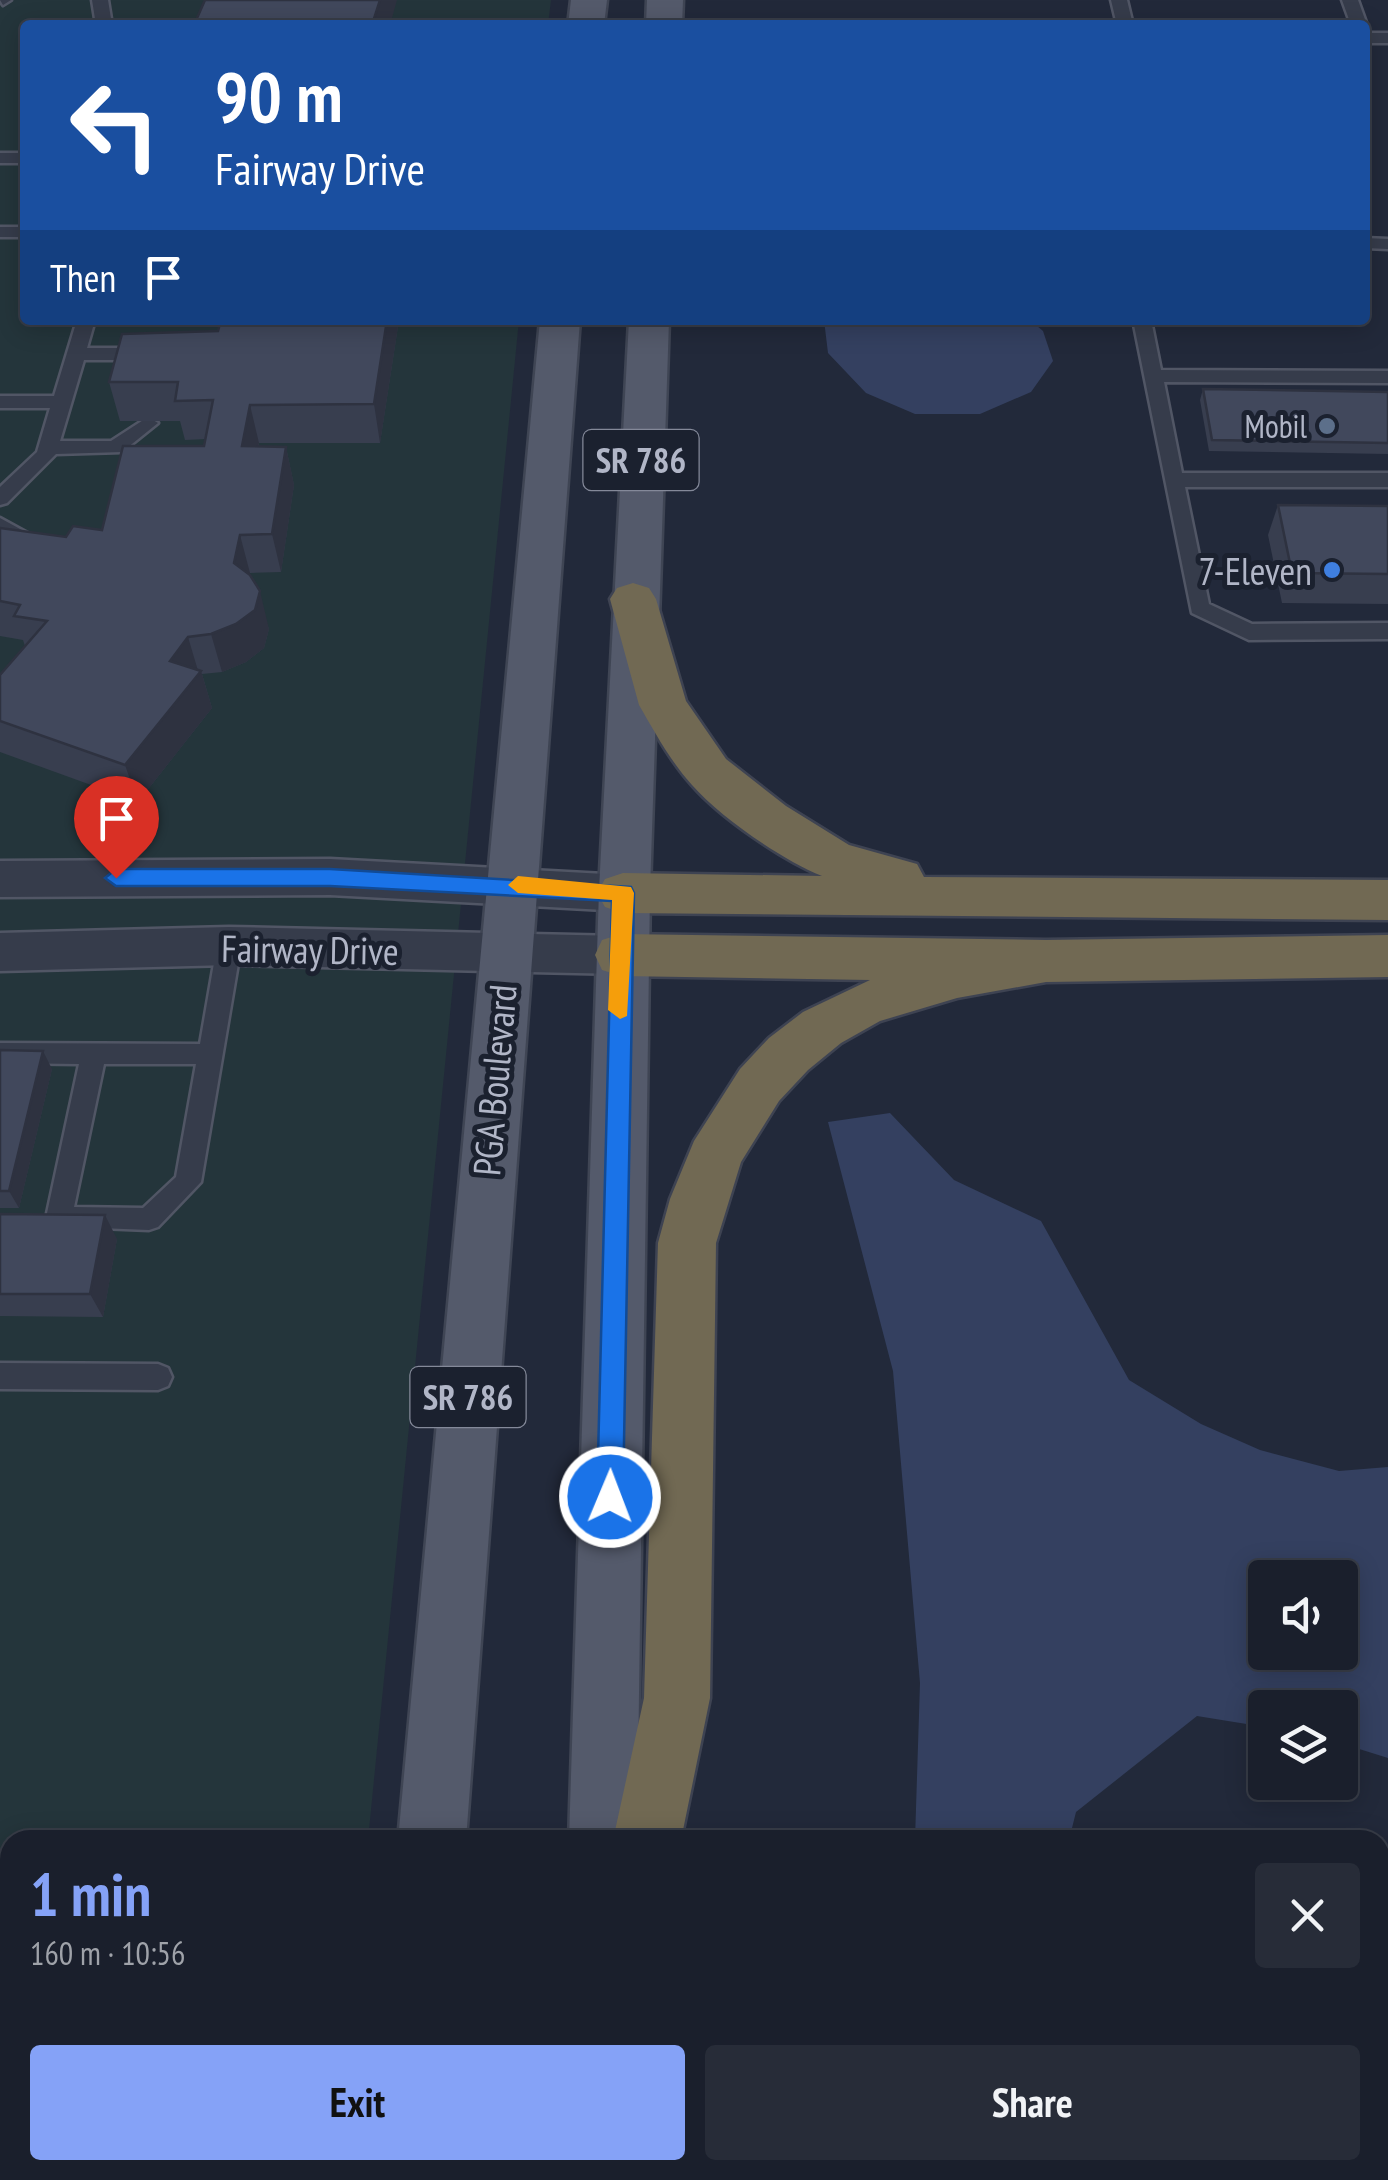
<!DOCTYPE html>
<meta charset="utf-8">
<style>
:root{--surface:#1a1f2c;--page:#272c38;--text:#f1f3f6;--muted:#9fa2a9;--line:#383d48;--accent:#85a2f7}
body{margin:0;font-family:"PT Sans Narrow",sans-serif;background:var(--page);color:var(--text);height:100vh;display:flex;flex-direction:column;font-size:38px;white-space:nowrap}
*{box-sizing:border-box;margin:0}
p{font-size:32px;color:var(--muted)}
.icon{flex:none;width:55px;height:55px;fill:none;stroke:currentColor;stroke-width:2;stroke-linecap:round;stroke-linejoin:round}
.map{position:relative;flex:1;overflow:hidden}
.details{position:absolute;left:0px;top:1830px;width:1390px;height:350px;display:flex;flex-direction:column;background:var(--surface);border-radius:30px 30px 0 0;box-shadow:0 5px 25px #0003,0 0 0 2px var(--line)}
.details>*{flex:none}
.guide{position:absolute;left:20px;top:20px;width:1350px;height:305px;border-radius:10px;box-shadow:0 5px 25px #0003,0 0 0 2px var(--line);background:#1a4fa0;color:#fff;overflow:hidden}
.tools{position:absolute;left:1248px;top:1560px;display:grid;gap:20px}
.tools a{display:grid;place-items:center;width:110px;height:110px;border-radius:10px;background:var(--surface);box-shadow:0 5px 25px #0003,0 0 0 2px var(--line);font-size:50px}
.pin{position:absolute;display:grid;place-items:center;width:85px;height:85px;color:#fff;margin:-102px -42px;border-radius:50% 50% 50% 0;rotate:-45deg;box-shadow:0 0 10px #0007}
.pin .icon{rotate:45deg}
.me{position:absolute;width:110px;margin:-55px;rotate:1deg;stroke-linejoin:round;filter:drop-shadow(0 0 8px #0008)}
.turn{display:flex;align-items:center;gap:35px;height:210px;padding:0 30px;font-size:45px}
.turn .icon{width:130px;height:130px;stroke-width:2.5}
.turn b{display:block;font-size:70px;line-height:85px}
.then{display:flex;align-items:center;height:95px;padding:0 30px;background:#0003;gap:20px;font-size:38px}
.round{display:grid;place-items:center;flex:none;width:105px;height:105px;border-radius:10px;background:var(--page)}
.headline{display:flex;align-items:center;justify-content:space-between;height:170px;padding:0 30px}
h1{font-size:60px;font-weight:700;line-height:75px;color:var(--accent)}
.action{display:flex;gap:20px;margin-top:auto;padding:20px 30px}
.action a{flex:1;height:115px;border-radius:10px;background:var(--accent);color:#111;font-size:40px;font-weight:700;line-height:115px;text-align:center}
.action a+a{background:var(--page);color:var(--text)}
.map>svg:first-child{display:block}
.green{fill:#24353b}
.water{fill:#344060;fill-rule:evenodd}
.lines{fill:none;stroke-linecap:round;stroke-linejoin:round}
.lane-casing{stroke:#515665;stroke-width:5}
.street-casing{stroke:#515665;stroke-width:5}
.primary-casing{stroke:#3f4554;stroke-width:5}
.highway-casing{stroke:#3e4352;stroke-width:5}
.lane{fill:#363c4b;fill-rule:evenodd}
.street{fill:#363c4b;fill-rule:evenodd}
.primary{fill:#545a6b;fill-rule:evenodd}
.highway{fill:#716953;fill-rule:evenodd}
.wall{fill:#383e4f}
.shaded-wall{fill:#2e3240}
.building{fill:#41485c;stroke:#2e3240;stroke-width:2.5}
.route{fill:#1a73e8;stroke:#114b97;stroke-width:2.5}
.slow{fill:#f59e0b}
.service-dot{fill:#5c6f8a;stroke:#1b212f;stroke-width:4}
.shop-dot{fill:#3f7fe0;stroke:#1b212f;stroke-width:4}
.labels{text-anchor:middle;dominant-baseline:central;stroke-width:10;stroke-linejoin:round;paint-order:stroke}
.far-poi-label{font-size:32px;fill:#b1b6c7;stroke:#1b212f;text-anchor:end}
.shield{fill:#1b212f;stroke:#848999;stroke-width:2.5}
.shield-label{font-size:35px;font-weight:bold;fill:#b1b6c7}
.poi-label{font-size:38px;fill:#b1b6c7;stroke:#1b212f;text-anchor:end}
.street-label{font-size:38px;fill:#b1b6c7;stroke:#1b212f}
</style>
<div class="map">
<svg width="1388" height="2180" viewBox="0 0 1388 2180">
<rect width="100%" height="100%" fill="#22293a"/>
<path class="green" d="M 0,0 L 551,0 L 548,25 L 25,25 L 25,320 L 519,320 L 368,1840 L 10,1840 L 10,2112 L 0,2112 Z"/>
<path class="water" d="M 824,320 L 1030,320 L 1043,331 L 1053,361 L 1031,392 L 980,414 L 915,414 L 866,393 L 828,353 Z
M 890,1113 L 954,1180 L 1041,1221 L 1129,1380 L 1201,1424 L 1260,1450 L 1339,1471 L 1388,1467 L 1388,1758 L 1340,1743 L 1340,1708 L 1265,1708 L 1265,1727 L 1197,1716 L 1076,1812 L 1069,1840 L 915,1840 L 920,1683 L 893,1371 L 828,1122 ZM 1265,1578 L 1340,1578 L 1340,1652 L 1265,1652 Z"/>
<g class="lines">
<g class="lane-casing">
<path id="lane" d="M 0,0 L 11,0 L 3,5 Z
M 92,0 L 108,0 L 112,25 L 96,25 Z
M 1111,0 L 1127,0 L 1133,25 L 1117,25 Z
M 1342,0 L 1358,0 L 1367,25 L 1365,28 L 1351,25 Z
M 1365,33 L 1388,33 L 1388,43 L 1365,43 Z
M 0,153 L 25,153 L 25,163 L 0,163 Z
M 0,227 L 25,227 L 25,237 L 0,237 Z
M 1365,238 L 1388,239 L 1388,249 L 1365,248 Z
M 77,320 L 95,320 L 87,348 L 143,348 L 150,350 L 156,360 L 147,366 L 137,360 L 84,360 L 60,441 L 111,441 L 148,417 L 158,423 L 122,452 L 56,454 L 7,503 L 0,505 L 0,487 L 37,452 L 50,408 L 0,408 L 0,396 L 54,396 Z
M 1133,320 L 1151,320 L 1161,370 L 1388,371 L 1388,383 L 1164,382 L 1182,473 L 1388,473 L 1388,487 L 1185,487 L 1209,604 L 1252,624 L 1388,623 L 1388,639 L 1249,640 L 1192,613 Z
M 0,518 L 42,541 L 42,551 L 28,551 L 0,534 Z
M 229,936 L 237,939 L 241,946 L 201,1182 L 158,1227 L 149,1230 L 50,1226 L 46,1218 L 79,1064 L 0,1063 L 0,1043 L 200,1044 L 217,946 L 221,939 ZM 104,1064 L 196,1064 L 176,1177 L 143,1208 L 74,1207 Z
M 0,1363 L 158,1364 L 168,1368 L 172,1377 L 168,1386 L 158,1390 L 0,1389 Z"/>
</g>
<g class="street-casing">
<path id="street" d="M 330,859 L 623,875 L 640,880 L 646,893 L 640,906 L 623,911 L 330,895 L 0,897 L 0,861 Z
M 229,927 L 621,936 L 638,941 L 645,955 L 638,969 L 621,974 L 229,965 L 0,971 L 0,933 Z"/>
</g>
<g class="primary-casing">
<path id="primary" d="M 571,0 L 607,0 L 604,25 L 568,25 Z
M 647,0 L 683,0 L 682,25 L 646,25 Z
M 540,320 L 580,320 L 466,1840 L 398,1840 Z
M 629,320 L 669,320 L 650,890 L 637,1840 L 569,1840 L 599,890 Z
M 369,2170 L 443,2170 L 442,2180 L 368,2180 Z
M 551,2170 L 625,2170 L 624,2180 L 550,2180 Z"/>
</g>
<g class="highway-casing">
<path id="highway" d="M 633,583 L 649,588 L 656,599 L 686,701 L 726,759 L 786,806 L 849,845 L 917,864 L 924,877 L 1388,880 L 1388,920 L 623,913 L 605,907 L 597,893 L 605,879 L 623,873 L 822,876 C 782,860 720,817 692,785 C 671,762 654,731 639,705 L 610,599 L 617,588 Z
M 621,934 L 1046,940 L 1388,935 L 1388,977 L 1046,982 L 957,998 L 880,1021 L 841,1043 L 808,1070 L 779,1101 L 741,1162 L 716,1243 L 710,1698 L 681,1840 L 613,1840 L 644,1698 L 658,1243 L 670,1199 L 694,1141 L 740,1069 L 769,1038 L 803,1012 L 870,980 L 621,976 L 602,970 L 595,955 L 602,940 Z"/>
</g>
<use href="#lane" class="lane"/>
<use href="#street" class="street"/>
<use href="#primary" class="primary"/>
<use href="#highway" class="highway"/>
</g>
<path class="wall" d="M 221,320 L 399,320 L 380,443 L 259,443 L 259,446 L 286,447 L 294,485 L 281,572 L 250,573 L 249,575 L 269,629 L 264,648 L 246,662 L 222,672 L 202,674 L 212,708 L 138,802 L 0,752 L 0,675 L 25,646 L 23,640 L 0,636 L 0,528 L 66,537 L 102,530 L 204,446 L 206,439 L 185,440 L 180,421 L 120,421 L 109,382 L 218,331 Z
M 1203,389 L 1388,392 L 1388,454 L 1209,451 L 1200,400 Z
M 1278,505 L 1388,506 L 1388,604 L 1282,603 L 1268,535 Z
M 0,1050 L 52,1069 L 19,1208 L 0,1208 Z
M 0,1214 L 117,1239 L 103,1317 L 0,1316 Z"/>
<path class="shaded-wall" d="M 380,0 L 397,0 L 390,25 L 372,25 Z
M 387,320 L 399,320 L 380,443 L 374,404 Z
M 250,405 L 259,443 L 251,485 L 242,446 Z
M 286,447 L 294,485 L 281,572 L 272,534 Z
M 240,535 L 250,573 L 244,601 L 234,563 Z
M 260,591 L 269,629 L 264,648 L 246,662 L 222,672 L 211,634 Z
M 188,637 L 199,674 L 201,671 L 212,708 L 138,802 L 125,765 L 170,661 Z
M 43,1051 L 52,1069 L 19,1208 L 9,1191 Z
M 105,1215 L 117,1239 L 103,1317 L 90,1294 Z"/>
<path class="building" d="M 205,0 L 380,0 L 372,25 L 194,25 Z
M 221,320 L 387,320 L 374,404 L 250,405 L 242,446 L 286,447 L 272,534 L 240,535 L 234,563 L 250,575 L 260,591 L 255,610 L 236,624 L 211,634 L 188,637 L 170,661 L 201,671 L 125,765 L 0,721 L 0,675 L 47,621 L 14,616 L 20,605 L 0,601 L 0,528 L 66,537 L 73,526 L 102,530 L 123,446 L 204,446 L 213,400 L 175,401 L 178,382 L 109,382 L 122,334 L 218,331 Z
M 1203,389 L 1388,392 L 1388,443 L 1212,440 Z
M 1278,505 L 1388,506 L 1388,574 L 1292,573 Z
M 0,1050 L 43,1051 L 9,1191 L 0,1191 Z
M 0,1214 L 105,1215 L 90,1294 L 0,1294 Z"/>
<path class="route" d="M 116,869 L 330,869 L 631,887 L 634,893 L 623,1497 L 619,1505 L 610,1509 L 601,1505 L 597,1497 L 612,901 L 330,886 L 116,886 L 105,878 Z"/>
<path class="slow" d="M 518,876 L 631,887 L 634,893 L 627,1016 L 620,1019 L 608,1010 L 612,900 L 518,893 L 508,885 Z"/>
<circle class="service-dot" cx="1327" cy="426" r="10"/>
<circle class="shop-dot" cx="1332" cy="570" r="10"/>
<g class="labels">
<g class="far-poi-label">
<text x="1307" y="426">Mobil</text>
</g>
<g class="shield">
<rect x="583.5" y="430" width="115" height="60" rx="8"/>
<rect x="410.5" y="1367" width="115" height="60" rx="8"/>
</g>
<g class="shield-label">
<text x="641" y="460">SR 786</text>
<text x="468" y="1397">SR 786</text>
</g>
<g class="poi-label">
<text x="1312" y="570">7-Eleven</text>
</g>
<g class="street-label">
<text transform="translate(310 949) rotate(1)">Fairway Drive</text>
<text transform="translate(494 1080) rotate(-85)">PGA Boulevard</text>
</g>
</g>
</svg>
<div class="tools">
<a><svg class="icon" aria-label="sound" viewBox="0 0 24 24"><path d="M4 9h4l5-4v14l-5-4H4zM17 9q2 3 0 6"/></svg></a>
<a><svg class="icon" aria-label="layers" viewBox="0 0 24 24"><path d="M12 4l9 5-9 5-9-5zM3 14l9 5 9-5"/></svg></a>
</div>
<div class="pin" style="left:116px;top:878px;background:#d93025"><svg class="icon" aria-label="arrive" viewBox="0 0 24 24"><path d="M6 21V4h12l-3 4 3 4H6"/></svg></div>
<svg class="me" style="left:610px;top:1497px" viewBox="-20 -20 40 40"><circle r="17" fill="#1a73e8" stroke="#fff" stroke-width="3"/><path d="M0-11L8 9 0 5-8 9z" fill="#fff"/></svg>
<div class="guide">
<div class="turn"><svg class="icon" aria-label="left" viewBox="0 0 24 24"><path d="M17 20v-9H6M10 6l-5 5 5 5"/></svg><div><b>90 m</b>Fairway Drive</div></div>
<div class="then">Then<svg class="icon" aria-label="arrive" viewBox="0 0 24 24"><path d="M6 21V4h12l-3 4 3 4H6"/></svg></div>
</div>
<section class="details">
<div class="headline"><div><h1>1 min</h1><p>160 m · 10:56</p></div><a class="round"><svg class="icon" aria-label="close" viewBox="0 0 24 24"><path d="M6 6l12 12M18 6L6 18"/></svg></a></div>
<div class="action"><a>Exit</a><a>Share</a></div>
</section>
</div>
